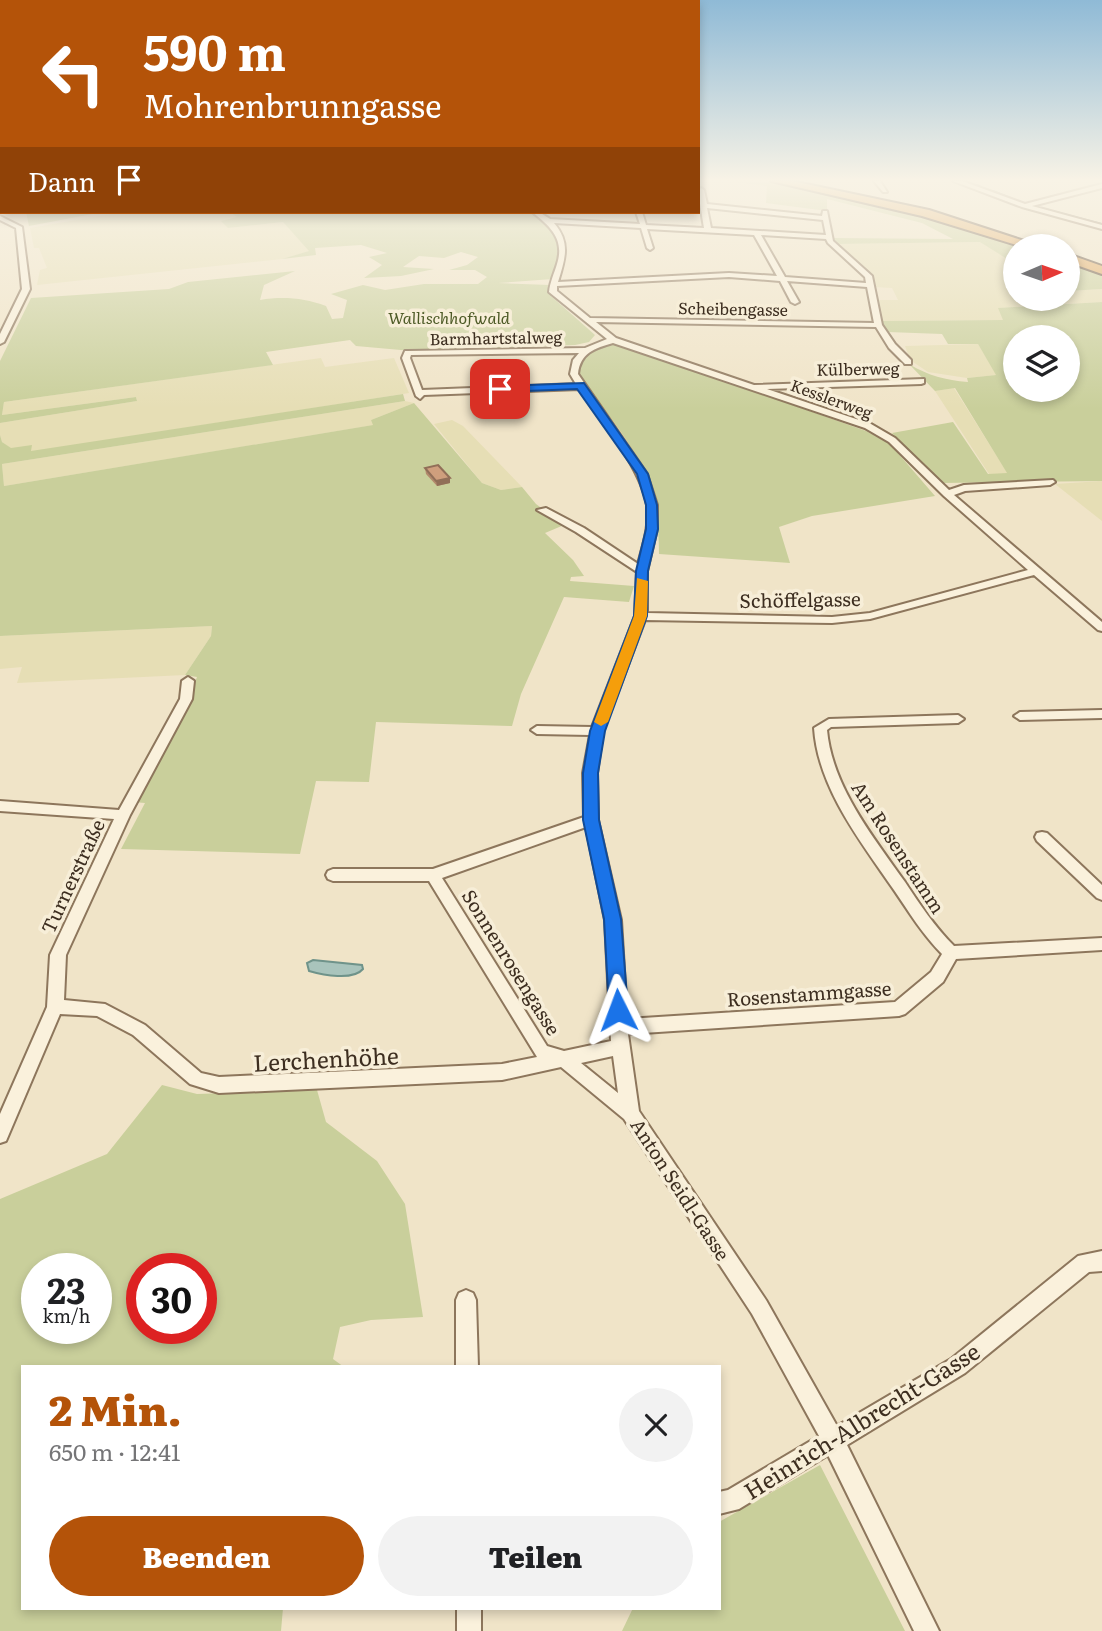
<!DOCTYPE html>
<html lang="de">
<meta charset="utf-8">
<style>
:root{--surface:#fff;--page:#f2f2f2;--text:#202124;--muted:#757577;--accent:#b45309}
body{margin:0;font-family:Literata,serif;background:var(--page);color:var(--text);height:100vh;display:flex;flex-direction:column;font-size:26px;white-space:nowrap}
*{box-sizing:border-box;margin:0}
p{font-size:23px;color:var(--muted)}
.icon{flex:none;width:38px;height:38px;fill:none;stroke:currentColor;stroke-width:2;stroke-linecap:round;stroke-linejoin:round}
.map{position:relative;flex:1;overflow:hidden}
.panel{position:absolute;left:21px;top:1365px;width:700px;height:245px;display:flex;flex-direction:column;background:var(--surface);border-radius:0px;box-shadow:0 4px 10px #0003}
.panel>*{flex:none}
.top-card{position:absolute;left:0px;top:0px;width:700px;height:214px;box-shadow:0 4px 10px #0003;background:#b45309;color:#fff;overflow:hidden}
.needle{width:46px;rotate:88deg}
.fabs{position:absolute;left:1003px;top:234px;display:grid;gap:14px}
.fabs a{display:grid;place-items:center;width:77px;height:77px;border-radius:50%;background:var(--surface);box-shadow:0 4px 10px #0003;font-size:35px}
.speed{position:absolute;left:21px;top:1253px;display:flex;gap:14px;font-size:35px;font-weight:700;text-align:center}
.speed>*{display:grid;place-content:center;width:91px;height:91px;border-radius:50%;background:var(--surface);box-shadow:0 4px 10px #0003;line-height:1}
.speed small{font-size:18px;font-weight:400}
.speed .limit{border:10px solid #d22;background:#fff;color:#111}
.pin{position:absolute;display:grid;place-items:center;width:60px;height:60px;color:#fff;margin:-30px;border-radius:14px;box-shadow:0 4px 10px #0006}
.me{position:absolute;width:77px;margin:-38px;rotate:357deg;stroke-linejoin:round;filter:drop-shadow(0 0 5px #0008)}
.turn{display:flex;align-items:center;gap:24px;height:147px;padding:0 28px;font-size:32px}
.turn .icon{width:91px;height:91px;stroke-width:2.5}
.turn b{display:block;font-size:49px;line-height:60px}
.then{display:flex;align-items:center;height:66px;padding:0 28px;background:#0003;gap:14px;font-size:26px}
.round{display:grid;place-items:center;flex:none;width:74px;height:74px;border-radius:37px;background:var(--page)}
.summary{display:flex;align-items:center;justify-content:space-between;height:119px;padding:0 28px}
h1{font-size:42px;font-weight:800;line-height:52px;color:var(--accent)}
.button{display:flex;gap:14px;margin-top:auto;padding:14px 28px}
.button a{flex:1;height:80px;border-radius:42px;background:var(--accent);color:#fff;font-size:28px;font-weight:800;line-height:80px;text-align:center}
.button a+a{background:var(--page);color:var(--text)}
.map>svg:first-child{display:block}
.farmland{fill:#e6deb5}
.green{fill:#c9cf9b;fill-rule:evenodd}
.water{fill:#a9c4bc;stroke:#6f938a;stroke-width:2}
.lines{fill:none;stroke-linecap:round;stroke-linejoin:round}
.stream{stroke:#6f938a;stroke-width:2}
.street-casing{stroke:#8d765c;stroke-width:4}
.highway-casing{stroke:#5b4430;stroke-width:4}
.street{fill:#faf1dc;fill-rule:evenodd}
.highway{fill:#e0a458;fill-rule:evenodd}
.wall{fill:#b2896c}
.shaded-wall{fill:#916f58}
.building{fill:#cf9f7d;stroke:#916f58;stroke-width:2}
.route{fill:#1a73e8;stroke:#114b97;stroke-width:2}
.slow{fill:#f59e0b}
.labels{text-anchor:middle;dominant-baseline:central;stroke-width:7;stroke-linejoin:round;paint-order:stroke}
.far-street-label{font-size:16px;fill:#3d2e20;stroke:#f7eed8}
.far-park-label{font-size:16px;font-style:italic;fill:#4d5a26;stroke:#f7eed8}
.street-label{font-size:19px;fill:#3d2e20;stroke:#f7eed8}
.near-street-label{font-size:23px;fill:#3d2e20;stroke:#f7eed8}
</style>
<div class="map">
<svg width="1102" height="1631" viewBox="0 0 1102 1631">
<rect width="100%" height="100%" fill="#f0e4c8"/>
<path class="farmland" d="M 123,212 L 235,212 L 238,217 L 228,228 L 283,222 L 310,251 L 282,259 L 37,285 L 40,270 L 47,268 L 39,248 L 34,248 L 30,228 Z
M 981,242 L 1015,264 L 1015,299 L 1068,299 L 1068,291 L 1102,289 L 1102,302 L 999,308 L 1004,320 L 881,321 L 874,300 L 898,300 L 892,288 L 873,287 L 873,276 L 834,244 Z
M 978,344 L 997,375 L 967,378 L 928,372 L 910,360 L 905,346 Z
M 321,358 L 325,367 L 394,358 L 409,393 L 30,452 L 31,446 L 11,449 L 2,442 L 0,435 L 0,423 L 137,401 L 136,397 L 2,415 L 4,402 Z
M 954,388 L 1008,474 L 989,474 L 935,391 Z
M 405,401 L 414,403 L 371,420 L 374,425 L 4,486 L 2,464 Z
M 452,420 L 463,426 L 522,487 L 501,490 L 482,483 L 434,424 Z
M 1102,481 L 1102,521 L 1055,484 Z
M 212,626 L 211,636 L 185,675 L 17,683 L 22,667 L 0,669 L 0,636 Z"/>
<path class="green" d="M 728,181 C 828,181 929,218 1024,247 L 1015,247 L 1015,264 L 980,242 L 834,244 L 832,238 L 953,239 L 922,223 L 827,199 L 827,211 L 766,203 L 767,186 Z
M 26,212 L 103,212 L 29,226 Z
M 235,212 L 530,212 C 557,228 564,249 553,279 L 498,283 L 550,285 L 551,296 L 595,335 L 589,342 L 575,345 L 412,351 L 356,346 L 350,340 L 266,352 L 273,365 L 4,402 L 2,415 L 136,397 L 137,401 L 0,423 L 0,361 L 31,298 L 169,289 L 188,282 L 295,271 L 264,285 L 260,300 C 283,296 304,298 326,306 L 332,319 L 343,318 L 347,300 L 331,294 L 363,285 L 385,290 L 424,284 L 478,284 L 487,277 L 475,270 L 449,270 L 467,265 L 478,257 L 461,252 L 444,258 L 419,256 L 403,267 L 434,269 L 401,276 L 364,278 L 382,265 L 369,257 L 387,253 L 361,245 L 315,248 L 316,255 L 282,259 L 309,251 L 283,222 L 228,228 L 221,221 L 237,217 L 231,213 Z
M 1068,262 L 1102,275 L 1102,289 L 1068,291 Z
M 1102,302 L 1102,481 L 940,483 L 892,433 L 953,422 L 988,474 L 1007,473 L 955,388 L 935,391 L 909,364 C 929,376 945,380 968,382 L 967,378 L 996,375 L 978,344 L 948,344 L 942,334 L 888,332 L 881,321 L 1003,320 L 998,308 ZM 1015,338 L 1068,338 L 1068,390 L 1015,390 Z
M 619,343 L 866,431 L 890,444 L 935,496 L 812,516 L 779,527 L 790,563 L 659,554 C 659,468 625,439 578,374 C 581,352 599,349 619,343 Z
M 403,394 L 405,401 L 2,464 L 4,486 L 373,425 L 371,420 L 414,403 L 482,483 L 501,490 L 522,487 L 536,504 L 564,525 L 545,533 L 573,560 L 584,576 L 571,577 L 570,581 L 634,586 L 629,602 L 564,597 L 521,694 L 512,726 L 376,722 L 369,782 L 316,781 L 300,854 L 121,849 L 145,803 L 133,802 L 188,700 L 197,677 L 185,675 L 211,636 L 212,626 L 0,636 L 0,435 L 2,442 L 11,448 L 32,445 L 31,451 Z
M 162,1085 L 197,1094 L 317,1090 L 326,1122 L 377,1161 L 405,1204 L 423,1317 L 371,1320 L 340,1327 L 333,1359 L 344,1367 L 23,1367 L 23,1608 L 283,1608 L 281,1631 L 0,1631 L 0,1199 L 107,1154 ZM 37,1269 L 96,1269 L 96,1328 L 37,1328 ZM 142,1269 L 201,1269 L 201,1328 L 142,1328 Z
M 820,1465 L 905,1631 L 622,1631 L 633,1608 L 719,1608 L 719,1522 Z"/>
<path class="water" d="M 313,960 L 362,965 L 363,969 C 353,981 323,975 309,971 L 307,963 Z"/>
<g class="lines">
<path class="stream" d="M 963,182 L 980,186
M 993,191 L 1023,203
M 1033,206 L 1102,224"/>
<g class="street-casing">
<path id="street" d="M 874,181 L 880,181 L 887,192 L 883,192 Z
M 953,181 L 962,181 L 1025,204 L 1102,184 L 1102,188 L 1032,206 L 1102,225 L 1102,229 L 1022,207 Z
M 2,186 L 2,190 L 0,191 L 0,187 Z
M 701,188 L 704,190 L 707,204 L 822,216 L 823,211 L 827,211 L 833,241 L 872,276 L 882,325 L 895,344 L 911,360 L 911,364 L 905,364 L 889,348 L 876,327 L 596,322 L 616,338 L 754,385 L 924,379 L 924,383 L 921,384 L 767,389 L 871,424 L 895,438 L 949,490 L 964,485 L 1053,480 L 1055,482 L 1050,485 L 965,491 L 954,495 L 1102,622 L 1102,631 L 1098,630 L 1034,575 L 870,619 L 832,623 L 645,620 L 603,731 L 597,773 L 598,820 L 621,920 L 627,1019 L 895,1002 L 931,972 L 942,954 C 923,935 909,912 894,890 C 861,842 818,788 814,728 L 829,719 L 958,715 L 964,719 L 958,723 L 831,727 L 827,730 C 832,786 873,837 905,882 C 920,905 935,927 954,946 L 1102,938 L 1102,950 L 956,959 L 943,982 L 905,1014 L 899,1016 L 628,1034 L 639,1111 L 766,1300 L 837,1426 L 951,1359 L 1078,1256 L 1102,1251 L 1102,1271 L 1089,1272 L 965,1373 L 847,1445 L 939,1631 L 914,1631 L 828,1455 L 739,1509 L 719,1514 L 719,1492 L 728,1490 L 819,1436 L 752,1314 L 624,1119 L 561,1067 L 502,1080 L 219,1093 L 190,1084 L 133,1035 L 97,1016 L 60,1014 L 6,1141 L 0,1143 L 0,1114 L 47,1007 L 50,955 L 114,819 L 0,811 L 0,801 L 119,810 L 180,699 L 182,681 L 188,677 L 194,681 L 192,699 L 130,815 L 66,955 L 64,1000 L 105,1004 L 145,1025 L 201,1073 L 219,1077 L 502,1064 L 537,1057 L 429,881 L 333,881 L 328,879 L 326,875 L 328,871 L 333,869 L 433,869 L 584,817 L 583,773 L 590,735 L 537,734 L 531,730 L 537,726 L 592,727 L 635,616 L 637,572 L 576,532 L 537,510 L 546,508 L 584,528 L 638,564 C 643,545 650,525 647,505 C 641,468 601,420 580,389 L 424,395 L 420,399 L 416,396 L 402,358 L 405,351 L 408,351 L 585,348 L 607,339 L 549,292 C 550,282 554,274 557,264 C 565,239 550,226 532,212 L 539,212 L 550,219 L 640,224 L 636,212 L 642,212 L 646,225 L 704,228 L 698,191 ZM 707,208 L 823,220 L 826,235 L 711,228 ZM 554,223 L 641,228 L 647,248 L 650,250 L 653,248 L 647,229 L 754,235 L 777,276 L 729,273 L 558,282 C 565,259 571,243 554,223 ZM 761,235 L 826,239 L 828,243 L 865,277 L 866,283 L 785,277 ZM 729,277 L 780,281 L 791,302 L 795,304 L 799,302 L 787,281 L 867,287 L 874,323 L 590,318 L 557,291 L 557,286 ZM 613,343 L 865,428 L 889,442 L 944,496 L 1028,570 L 870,613 L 832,617 L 647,613 L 647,571 L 657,529 L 657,505 L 647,474 L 578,374 C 580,353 595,348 613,343 ZM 579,353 L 573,360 L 570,374 L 576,384 L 422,390 L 410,358 L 411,355 ZM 586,827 L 605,920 L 611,1041 L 564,1051 L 547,1046 L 442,878 ZM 613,1056 L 618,1093 L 581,1063 Z
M 0,216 L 22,227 L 30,289 L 4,342 L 0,344 L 0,334 L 22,289 L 16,228 L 0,220 Z
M 1102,710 L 1102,718 L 1020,720 L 1014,716 L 1020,712 Z
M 1042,832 L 1047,833 L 1102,885 L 1102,900 L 1097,898 L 1037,841 L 1035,837 L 1037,833 Z
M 466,1290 L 473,1293 L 476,1300 L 478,1367 L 456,1367 L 456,1300 L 459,1293 Z
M 457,1608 L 481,1608 L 481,1631 L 457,1631 Z"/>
</g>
<g class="highway-casing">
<path id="highway" d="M 771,181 L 792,181 L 929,210 L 1043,247 L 1023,247 L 922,216 Z
M 1068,254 L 1102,266 L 1102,274 L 1068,262 Z"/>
</g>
<use href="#street" class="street"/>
<use href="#highway" class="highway"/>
</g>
<path class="wall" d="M 425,468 L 450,483 L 437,486 L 426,474 Z"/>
<path class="shaded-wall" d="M 450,478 L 450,483 L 437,486 L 436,481 Z"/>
<path class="building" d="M 438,465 L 450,478 L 436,481 L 425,468 Z"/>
<linearGradient id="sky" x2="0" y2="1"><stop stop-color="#8fbad6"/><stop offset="0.44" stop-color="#f8f3e6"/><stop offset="1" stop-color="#f8f3e6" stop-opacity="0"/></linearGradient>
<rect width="1102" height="409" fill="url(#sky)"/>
<path class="route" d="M 584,383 L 648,474 L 657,505 L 658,529 L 648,571 L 647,616 L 605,731 L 598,773 L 599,820 L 621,919 L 628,1010 L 625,1016 L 612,1016 L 609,1010 L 604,919 L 583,820 L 583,773 L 590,731 L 634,616 L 636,571 L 646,529 L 646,505 L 637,474 L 577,389 L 500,392 L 495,389 L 500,386 Z"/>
<path class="slow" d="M 637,578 L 648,581 L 647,616 L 608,722 L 601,726 L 594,722 L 634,616 Z"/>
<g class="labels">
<g class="far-street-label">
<text transform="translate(733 308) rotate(1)">Scheibengasse</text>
<text transform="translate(496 337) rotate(-1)">Barmhartstalweg</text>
<text transform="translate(858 368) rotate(-1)">Külberweg</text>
<text transform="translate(832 398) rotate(20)">Kesslerweg</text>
</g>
<g class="far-park-label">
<text x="449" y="317">Wallischhofwald</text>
</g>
<g class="street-label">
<text transform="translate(800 599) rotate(-1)">Schöffelgasse</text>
<text transform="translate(899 847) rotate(57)">Am Rosenstamm</text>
<text transform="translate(72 876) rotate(-65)">Turnerstraße</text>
<text transform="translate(512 962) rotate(58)">Sonnenrosengasse</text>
<text transform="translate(809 993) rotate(-4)">Rosenstammgasse</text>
<text transform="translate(681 1189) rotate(57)">Anton Seidl-Gasse</text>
</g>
<g class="near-street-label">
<text transform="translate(326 1058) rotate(-3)">Lerchenhöhe</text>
<text transform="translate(861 1420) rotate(-32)">Heinrich-Albrecht-Gasse</text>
</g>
</g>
</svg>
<div class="fabs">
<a><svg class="needle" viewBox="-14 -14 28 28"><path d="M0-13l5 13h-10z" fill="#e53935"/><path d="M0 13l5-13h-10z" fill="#757577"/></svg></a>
<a><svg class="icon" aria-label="layers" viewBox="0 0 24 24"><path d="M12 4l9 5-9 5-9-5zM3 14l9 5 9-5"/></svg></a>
</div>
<div class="speed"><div>23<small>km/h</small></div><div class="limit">30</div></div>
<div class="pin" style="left:500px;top:389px;background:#d93025"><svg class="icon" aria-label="arrive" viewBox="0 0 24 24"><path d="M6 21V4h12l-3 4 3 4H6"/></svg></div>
<svg class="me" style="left:618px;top:1010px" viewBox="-20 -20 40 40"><path d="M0-17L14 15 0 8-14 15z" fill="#1a73e8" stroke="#fff" stroke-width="4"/></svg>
<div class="top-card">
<div class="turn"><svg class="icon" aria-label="left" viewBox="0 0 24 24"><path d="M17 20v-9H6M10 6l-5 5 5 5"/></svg><div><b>590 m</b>Mohrenbrunngasse</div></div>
<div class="then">Dann<svg class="icon" aria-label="arrive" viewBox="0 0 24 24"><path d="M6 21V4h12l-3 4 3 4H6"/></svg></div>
</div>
<section class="panel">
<div class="summary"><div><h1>2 Min.</h1><p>650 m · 12:41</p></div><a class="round"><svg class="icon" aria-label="close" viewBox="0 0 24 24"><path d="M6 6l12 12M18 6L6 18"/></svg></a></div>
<div class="button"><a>Beenden</a><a>Teilen</a></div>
</section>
</div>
